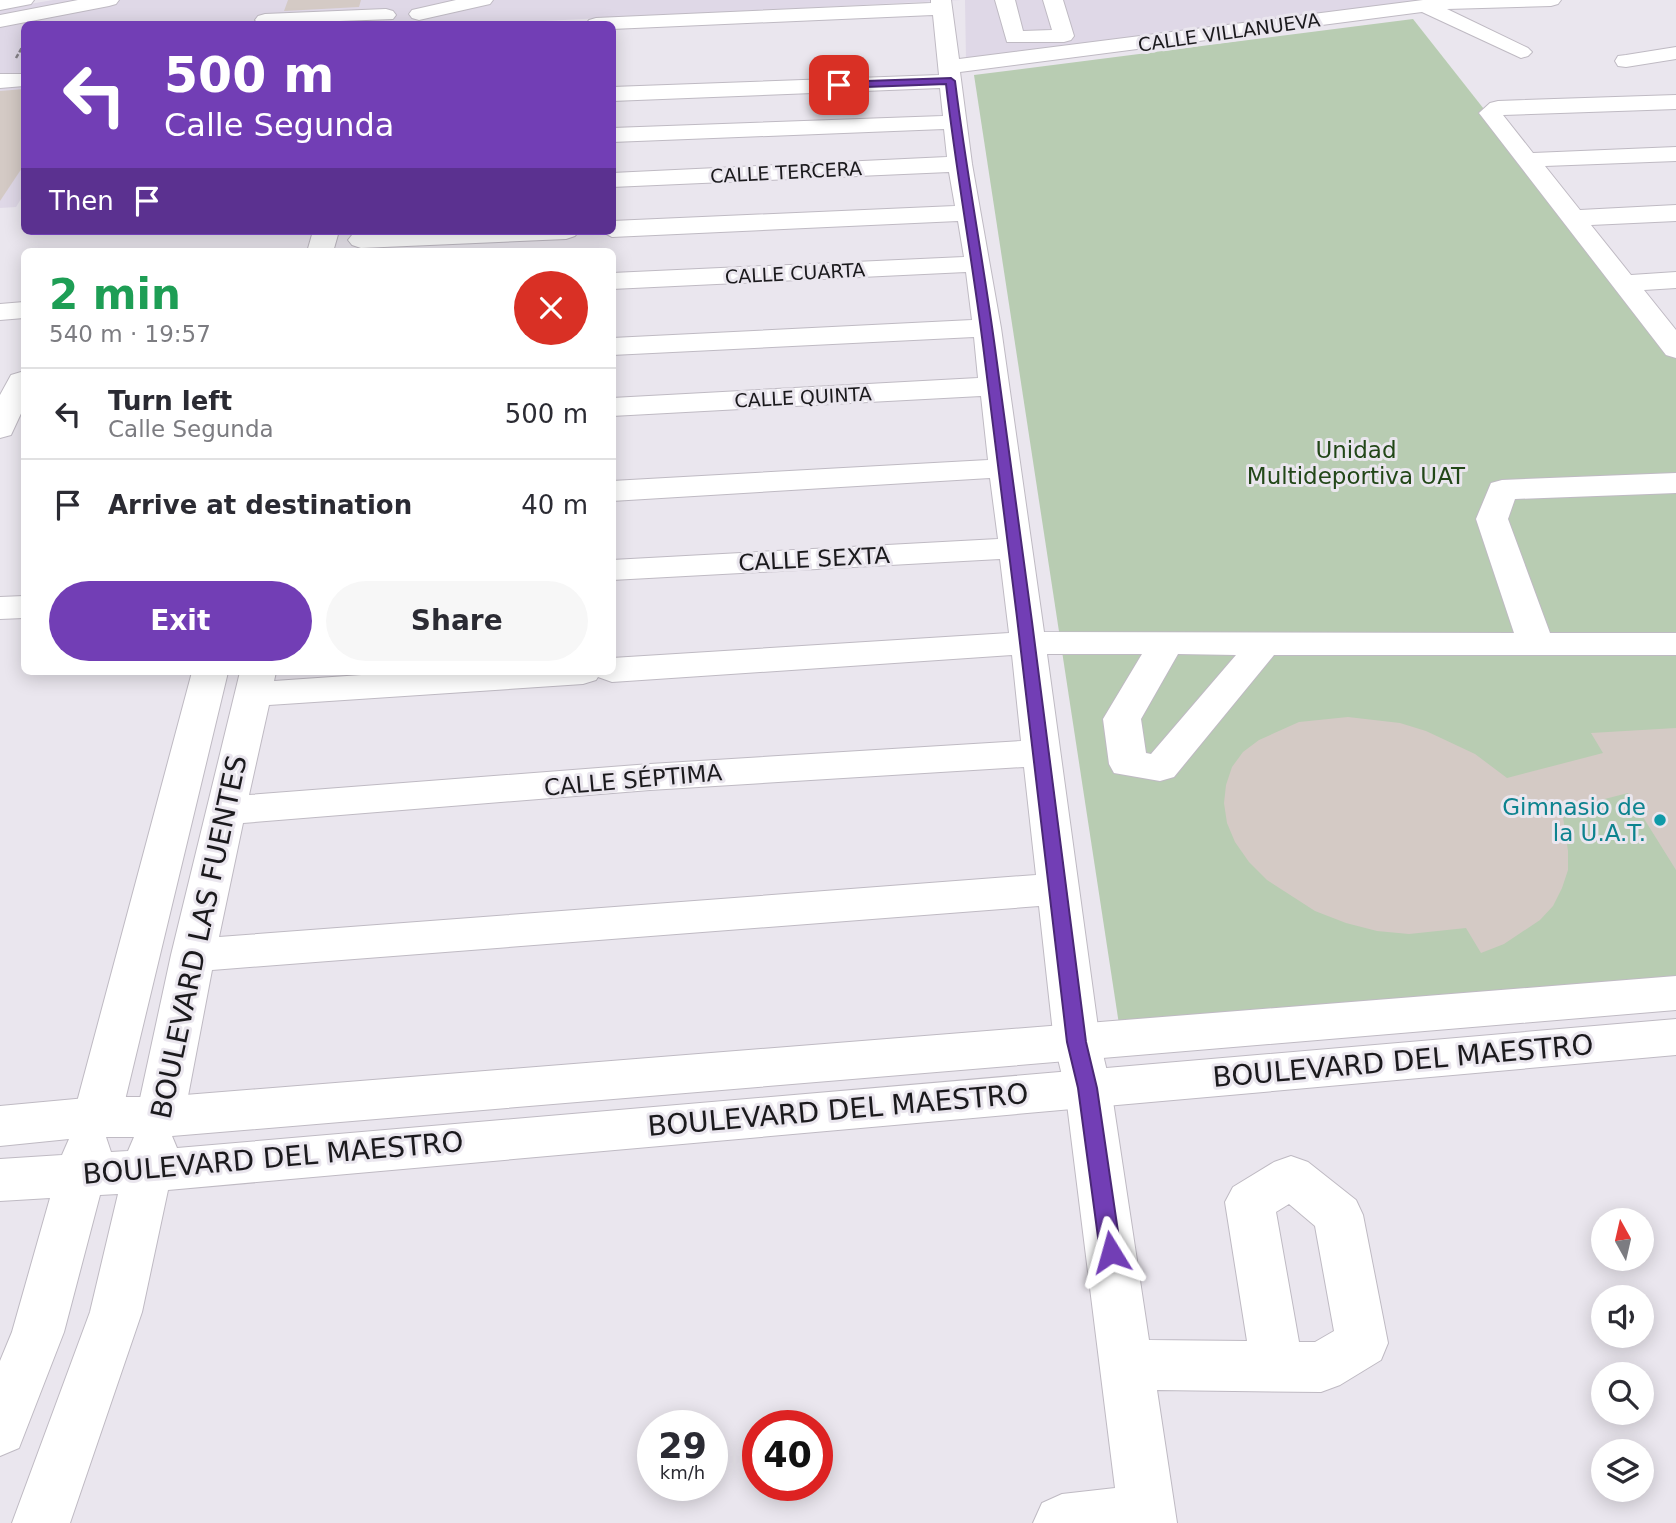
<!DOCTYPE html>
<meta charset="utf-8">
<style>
:root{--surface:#fff;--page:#f7f7f7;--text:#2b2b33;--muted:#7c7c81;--line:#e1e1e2;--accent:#723eb5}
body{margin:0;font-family:"DejaVu Sans",sans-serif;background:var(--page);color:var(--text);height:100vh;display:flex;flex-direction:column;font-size:26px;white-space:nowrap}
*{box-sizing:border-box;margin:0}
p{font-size:23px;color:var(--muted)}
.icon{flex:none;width:38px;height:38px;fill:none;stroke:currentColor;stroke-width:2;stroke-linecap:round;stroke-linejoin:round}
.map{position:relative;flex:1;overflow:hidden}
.side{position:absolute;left:21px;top:248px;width:595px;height:427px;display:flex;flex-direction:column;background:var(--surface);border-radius:10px;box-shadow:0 4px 18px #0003}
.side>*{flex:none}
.guide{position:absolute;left:21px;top:21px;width:595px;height:214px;border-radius:10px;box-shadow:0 4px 18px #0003;background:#723eb5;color:#fff;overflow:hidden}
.needle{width:46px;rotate:352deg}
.buttons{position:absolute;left:1591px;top:1208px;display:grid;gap:14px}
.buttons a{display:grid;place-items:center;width:63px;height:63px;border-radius:50%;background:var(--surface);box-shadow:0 4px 18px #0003;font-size:35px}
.speed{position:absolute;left:637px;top:1410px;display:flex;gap:14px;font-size:35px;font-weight:700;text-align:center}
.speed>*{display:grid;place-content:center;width:91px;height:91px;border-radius:50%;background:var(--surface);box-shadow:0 4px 18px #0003;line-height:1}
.speed small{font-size:18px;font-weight:400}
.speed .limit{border:10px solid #d22;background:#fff;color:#111}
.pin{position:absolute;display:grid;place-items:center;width:60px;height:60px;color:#fff;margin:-30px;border-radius:14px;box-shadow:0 4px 10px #0006}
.me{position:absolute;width:77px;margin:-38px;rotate:352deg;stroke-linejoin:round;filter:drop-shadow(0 0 5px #0008)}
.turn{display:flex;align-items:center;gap:24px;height:147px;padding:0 28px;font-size:32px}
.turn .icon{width:91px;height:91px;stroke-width:2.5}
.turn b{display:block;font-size:49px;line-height:60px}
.then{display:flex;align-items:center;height:66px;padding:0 28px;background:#0003;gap:14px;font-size:26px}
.round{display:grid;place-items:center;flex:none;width:74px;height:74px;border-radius:37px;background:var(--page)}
.headline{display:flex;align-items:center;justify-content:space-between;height:119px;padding:0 28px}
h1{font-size:42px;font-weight:700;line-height:52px;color:#1e9e55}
.button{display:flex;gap:14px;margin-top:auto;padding:14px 28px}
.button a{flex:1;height:80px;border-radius:42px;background:var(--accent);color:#fff;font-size:28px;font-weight:700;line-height:80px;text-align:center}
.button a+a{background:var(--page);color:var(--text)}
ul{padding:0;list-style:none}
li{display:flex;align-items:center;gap:21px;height:91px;padding:0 28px;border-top:2px solid var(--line)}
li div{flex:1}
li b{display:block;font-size:26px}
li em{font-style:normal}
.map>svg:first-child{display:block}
.built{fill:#dfd8e7}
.green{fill:#b8ccb2}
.building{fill:#d4cac5}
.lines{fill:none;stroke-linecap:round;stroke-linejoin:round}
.minor-casing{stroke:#bfbac3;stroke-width:2}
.major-casing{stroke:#bfbac3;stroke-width:2}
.path{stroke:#858288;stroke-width:2.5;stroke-dasharray:4.5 2;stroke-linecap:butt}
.minor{fill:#fff;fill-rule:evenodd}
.major{fill:#fff;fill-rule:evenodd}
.route{fill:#723eb5;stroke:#4a2876;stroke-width:2}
.culture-dot{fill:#0f9aa8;stroke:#eae6ee;stroke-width:2.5}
.labels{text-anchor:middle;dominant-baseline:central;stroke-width:6;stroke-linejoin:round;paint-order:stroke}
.far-street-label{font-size:19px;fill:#1b1a1d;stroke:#eae6ee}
.park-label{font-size:23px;fill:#224718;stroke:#eae6ee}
.street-label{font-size:23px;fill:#1b1a1d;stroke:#eae6ee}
.culture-label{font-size:23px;fill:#0d838f;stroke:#eae6ee;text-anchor:end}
.near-street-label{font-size:28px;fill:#1b1a1d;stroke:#eae6ee}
</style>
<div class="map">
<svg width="1676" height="1523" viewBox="0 0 1676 1523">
<rect width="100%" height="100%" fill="#eae6ee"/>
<path class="built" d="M 53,0 L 961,0 L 484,24 L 24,24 L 24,194 L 16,207 L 0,208 L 0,9 Z
M 965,0 L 1446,0 L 966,60 Z"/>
<path class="green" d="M 1413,19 L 1676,353 L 1676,983 L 1120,1031 L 974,75 Z"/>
<path class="building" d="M 288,0 L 361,0 L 359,7 L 284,11 Z
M 24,89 L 24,165 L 0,201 L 0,91 Z
M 1348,717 L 1400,723 L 1426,731 L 1475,754 L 1507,778 L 1603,753 L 1591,733 L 1676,728 L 1676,870 L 1628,793 L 1562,810 L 1568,851 L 1568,870 L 1562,888 L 1553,906 L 1540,920 L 1504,944 L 1481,953 L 1466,928 L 1409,934 L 1377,931 L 1346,923 L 1315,911 L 1267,880 L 1249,862 L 1235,842 L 1227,823 L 1224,803 L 1226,785 L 1232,767 L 1243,752 L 1259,740 L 1299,722 Z"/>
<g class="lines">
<g class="minor-casing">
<path id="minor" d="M 78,0 L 119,0 L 116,4 L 109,6 L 0,27 L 0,15 Z
M 456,0 L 493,0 L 490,4 L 419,20 L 412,18 L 409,14 L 412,10 Z
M 931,0 L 951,0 L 959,59 L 1423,0 L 1561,0 L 1558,4 L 1551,6 L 1447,9 L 1528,48 L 1532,52 L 1528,56 L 1521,58 L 1422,12 L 960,72 L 972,164 L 1001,328 L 1044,632 L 1514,633 L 1476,519 L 1491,483 L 1502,480 L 1676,473 L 1676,493 L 1515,499 L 1508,519 L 1550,633 L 1676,633 L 1676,655 L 1274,655 L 1174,777 L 1160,781 L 1114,773 L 1109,764 L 1103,719 L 1142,654 L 1047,654 L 1100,1042 L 1111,1088 L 1149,1340 L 1247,1341 L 1225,1202 L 1233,1187 L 1274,1162 L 1291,1156 L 1308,1162 L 1356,1200 L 1363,1215 L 1388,1343 L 1381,1360 L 1340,1385 L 1321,1392 L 1157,1390 L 1177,1523 L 1033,1523 L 1042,1503 L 1062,1494 L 1115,1488 L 1065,1088 L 1054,1042 L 1039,906 L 212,970 L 184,1117 L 177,1131 L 160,1137 L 143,1131 L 136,1117 L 171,955 L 240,672 L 276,672 L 274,681 L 405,672 L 612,672 L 612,658 L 1009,633 L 1000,559 L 612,580 L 612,560 L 998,539 L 990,478 L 612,501 L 612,481 L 988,460 L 981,396 L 612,416 L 612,398 L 978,378 L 974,337 L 612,355 L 612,338 L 972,320 L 966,272 L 612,289 L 612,273 L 964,257 L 958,221 L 612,237 L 601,231 L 612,231 L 612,221 L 955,206 L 949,172 L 612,187 L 612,173 L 947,157 L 944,129 L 612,142 L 612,128 L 943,116 L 940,88 L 612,101 L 612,87 L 939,75 L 933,15 L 612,29 L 612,24 L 586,24 L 589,20 L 596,18 L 931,3 ZM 1178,654 L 1236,655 L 1151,754 L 1146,753 L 1141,719 ZM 1012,655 L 1021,741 L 650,764 L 249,795 L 269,705 L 583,684 L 596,680 L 598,677 L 612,682 ZM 1024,767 L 1036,875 L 219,937 L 243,823 L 650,790 ZM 1289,1204 L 1315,1226 L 1334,1331 L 1315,1342 L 1299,1342 L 1276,1212 Z
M 995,0 L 1015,0 L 1023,31 L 1052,30 L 1043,0 L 1063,0 L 1074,36 L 1071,40 L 1064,42 L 1007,42 Z
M 386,9 L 393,11 L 396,15 L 393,19 L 259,24 L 255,20 L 258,16 L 265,14 Z
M 1676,47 L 1676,59 L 1626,67 L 1618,66 L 1615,61 L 1618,56 L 1626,55 Z
M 0,74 L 24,74 L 24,86 L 0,88 Z
M 1676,95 L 1676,109 L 1503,115 L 1533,153 L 1676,147 L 1676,161 L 1545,166 L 1580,210 L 1676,205 L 1676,221 L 1591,225 L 1631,275 L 1676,272 L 1676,288 L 1644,290 L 1676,330 L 1676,358 L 1666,355 L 1479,113 L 1490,103 L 1498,101 Z
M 313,231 L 339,231 L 333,252 L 307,252 Z
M 391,231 L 579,231 L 575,236 L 566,239 L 361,248 L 352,245 L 348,240 L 352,235 Z
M 24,302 L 24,318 L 0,320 L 0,304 Z
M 21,372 L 24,373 L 24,407 L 11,435 L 0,438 L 0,395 L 11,375 Z
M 24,596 L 24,618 L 0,619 L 0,597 Z
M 192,672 L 228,672 L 121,1117 L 114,1131 L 97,1137 L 80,1131 L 73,1117 Z"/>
</g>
<g class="major-casing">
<path id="major" d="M 0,0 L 34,0 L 31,4 L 0,10 Z
M 1676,976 L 1676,1010 L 172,1136 L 177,1148 L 1676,1019 L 1676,1055 L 168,1190 L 142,1312 L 70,1523 L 12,1523 L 90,1312 L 118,1194 L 100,1195 L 64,1332 L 19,1448 L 0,1456 L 0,1361 L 12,1332 L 50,1198 L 0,1201 L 0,1159 L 62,1155 L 69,1139 L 0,1146 L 0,1106 L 97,1097 L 160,1097 ZM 106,1137 L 134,1137 L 128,1151 L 111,1152 Z"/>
</g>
<path class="path" d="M 16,58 L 24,44"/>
<use href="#minor" class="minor"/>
<use href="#major" class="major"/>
</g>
<path class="route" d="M 951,78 L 955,81 C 966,170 983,259 995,348 C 1027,579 1057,811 1086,1042 L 1097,1088 L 1121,1252 L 1118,1259 L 1111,1261 L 1103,1259 L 1100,1252 L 1078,1088 L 1067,1042 C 1040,810 1013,577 983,345 C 972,258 956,171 946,84 L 839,88 L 835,85 L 839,82 Z"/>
<circle class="culture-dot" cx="1660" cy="820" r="7"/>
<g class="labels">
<g class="far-street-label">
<text transform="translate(1229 32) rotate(-8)">CALLE VILLANUEVA</text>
<text transform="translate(786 172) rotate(-3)">CALLE TERCERA</text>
<text transform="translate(795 273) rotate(-3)">CALLE CUARTA</text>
<text transform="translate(803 397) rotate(-3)">CALLE QUINTA</text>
</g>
<g class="park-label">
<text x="1356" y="450">Unidad<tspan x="1356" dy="26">Multideportiva UAT</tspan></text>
</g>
<g class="street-label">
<text transform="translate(814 559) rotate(-3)">CALLE SEXTA</text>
<text transform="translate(633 780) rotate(-5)">CALLE SÉPTIMA</text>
</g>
<g class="culture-label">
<text x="1646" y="807">Gimnasio de<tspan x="1646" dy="26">la U.A.T.</tspan></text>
</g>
<g class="near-street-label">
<text transform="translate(199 937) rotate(-78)">BOULEVARD LAS FUENTES</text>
<text transform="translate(1403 1061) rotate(-5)">BOULEVARD DEL MAESTRO</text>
<text transform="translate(838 1110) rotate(-5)">BOULEVARD DEL MAESTRO</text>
<text transform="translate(273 1158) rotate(-5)">BOULEVARD DEL MAESTRO</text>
</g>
</g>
</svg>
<div class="buttons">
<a><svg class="needle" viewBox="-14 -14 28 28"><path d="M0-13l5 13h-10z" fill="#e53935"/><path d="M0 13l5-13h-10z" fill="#7c7c81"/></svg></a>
<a><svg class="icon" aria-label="sound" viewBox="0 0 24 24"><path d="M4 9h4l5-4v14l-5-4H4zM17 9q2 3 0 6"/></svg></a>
<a><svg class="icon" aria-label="search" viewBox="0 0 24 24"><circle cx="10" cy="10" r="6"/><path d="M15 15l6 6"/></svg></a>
<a><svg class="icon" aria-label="layers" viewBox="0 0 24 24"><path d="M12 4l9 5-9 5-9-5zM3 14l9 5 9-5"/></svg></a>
</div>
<div class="speed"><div>29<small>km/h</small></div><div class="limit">40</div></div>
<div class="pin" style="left:839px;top:85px;background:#d93025"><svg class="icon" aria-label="arrive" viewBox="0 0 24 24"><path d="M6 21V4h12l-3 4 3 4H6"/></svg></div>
<svg class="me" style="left:1111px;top:1252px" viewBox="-20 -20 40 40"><path d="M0-17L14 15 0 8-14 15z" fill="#723eb5" stroke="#fff" stroke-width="4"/></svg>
<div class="guide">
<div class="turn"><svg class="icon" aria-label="left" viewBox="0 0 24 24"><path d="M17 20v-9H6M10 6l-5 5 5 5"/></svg><div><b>500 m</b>Calle Segunda</div></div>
<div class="then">Then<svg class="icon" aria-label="arrive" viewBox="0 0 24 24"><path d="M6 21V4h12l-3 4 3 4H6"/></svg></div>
</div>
<section class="side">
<div class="headline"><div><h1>2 min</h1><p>540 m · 19:57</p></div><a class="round" style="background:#d93025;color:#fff"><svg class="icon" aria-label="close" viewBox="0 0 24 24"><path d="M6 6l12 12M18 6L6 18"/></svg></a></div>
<ul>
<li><svg class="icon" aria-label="left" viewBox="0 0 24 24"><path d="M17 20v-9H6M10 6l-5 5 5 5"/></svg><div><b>Turn left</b><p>Calle Segunda</p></div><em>500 m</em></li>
<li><svg class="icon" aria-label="arrive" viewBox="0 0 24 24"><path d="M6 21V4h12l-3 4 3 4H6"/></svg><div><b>Arrive at destination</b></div><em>40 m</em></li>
</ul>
<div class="button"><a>Exit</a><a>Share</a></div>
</section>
</div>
